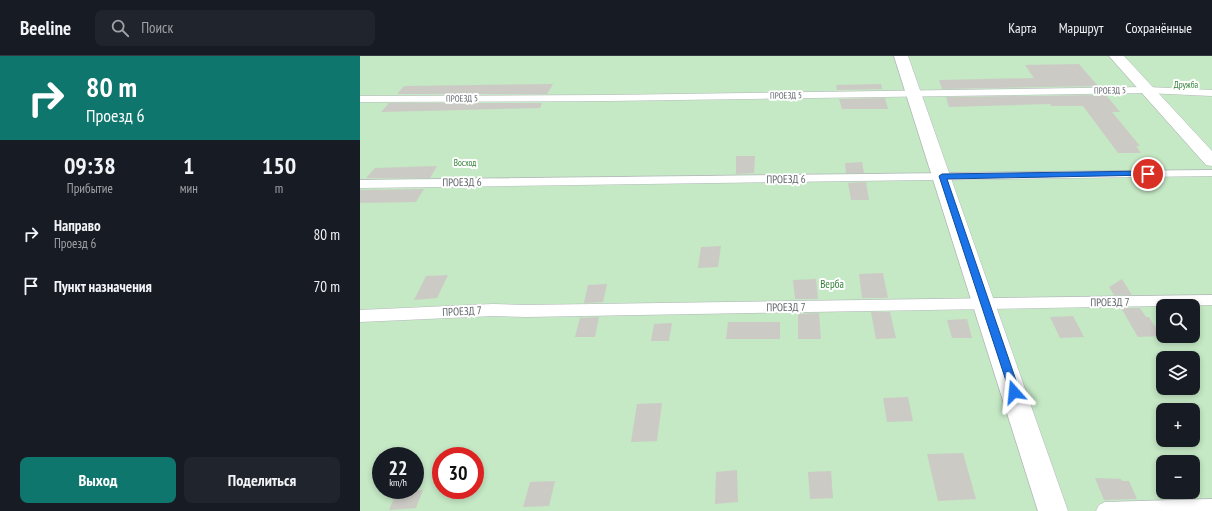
<!DOCTYPE html>
<html lang="ru">
<meta charset="utf-8">
<style>
:root{--surface:#171b24;--page:#20242c;--text:#f1f3f6;--muted:#9ea1a6;--line:#363941;--accent:#0f766e}
body{margin:0;font-family:"PT Sans Narrow",sans-serif;background:var(--page);color:var(--text);height:100vh;display:flex;flex-direction:column;font-size:15px;white-space:nowrap}
*{box-sizing:border-box;margin:0}
p{font-size:13px;color:var(--muted)}
.icon{flex:none;width:22px;height:22px;fill:none;stroke:currentColor;stroke-width:2;stroke-linecap:round;stroke-linejoin:round}
.map{position:relative;flex:1;overflow:hidden}
.sheet{display:flex;flex-direction:column;background:var(--surface);width:360px}
.sheet>*{flex:none}
.top-card{background:#0f766e;color:#fff;overflow:hidden}
.tools{position:absolute;left:796px;top:243px;display:grid;gap:8px}
.tools a{display:grid;place-items:center;width:44px;height:44px;border-radius:8px;background:var(--surface);box-shadow:0 2px 6px #0003;font-size:20px}
.speed{position:absolute;left:12px;top:391px;display:flex;gap:8px;font-size:20px;font-weight:700;text-align:center}
.speed>*{display:grid;place-content:center;width:52px;height:52px;border-radius:50%;background:var(--surface);box-shadow:0 2px 6px #0003;line-height:1}
.speed small{font-size:10px;font-weight:400}
.speed .limit{border:6px solid #d22;background:#fff;color:#111}
.pin{position:absolute;display:grid;place-items:center;width:34px;height:34px;color:#fff;margin:-17px;border:2px solid #fff;border-radius:50%;box-shadow:0 1px 4px #0007}
.me{position:absolute;width:44px;margin:-22px;rotate:342deg;stroke-linejoin:round;filter:drop-shadow(0 0 3px #0008)}
.turn{display:flex;align-items:center;gap:14px;height:84px;padding:0 20px;font-size:18px}
.turn .icon{width:52px;height:52px;stroke-width:2.5}
.turn b{display:block;font-size:28px;line-height:34px}
.eta{display:flex;justify-content:space-evenly;align-items:center;height:68px;text-align:center}
.eta b{font-size:24px;font-weight:600;line-height:28px}
.action{display:flex;gap:8px;margin-top:auto;padding:8px 20px}
.action a{flex:1;height:46px;border-radius:8px;background:var(--accent);color:#fff;font-size:16px;font-weight:600;line-height:46px;text-align:center}
.action a+a{background:var(--page);color:var(--text)}
ul{padding:0;list-style:none}
li{display:flex;align-items:center;gap:12px;height:52px;padding:0 20px}
li div{flex:1}
li b{display:block;font-size:15px}
li em{font-style:normal}
header{display:flex;align-items:center;gap:24px;box-sizing:border-box;height:56px;padding:0 20px;background:var(--surface);border-bottom:1px solid var(--line)}
header strong{font-size:19px}
nav{display:flex;gap:22px;margin-inline-start:auto;font-size:14px}
.search{width:280px;height:36px;background:var(--page);display:flex;align-items:center;gap:10px;box-sizing:border-box;padding:0 14px;border-radius:8px;color:var(--muted);font-size:15px}
main{display:flex;flex:1;min-height:0}
.map>svg:first-child{display:block}
.green{fill:#c5e8c5;fill-rule:evenodd}
.building{fill:#cccac5}
.lines{fill:none;stroke-linecap:round;stroke-linejoin:round}
.lane-casing{stroke:#b5b8bc;stroke-width:1}
.street-casing{stroke:#b5b8bc;stroke-width:1}
.lane{fill:#fff;fill-rule:evenodd}
.street{fill:#fff;fill-rule:evenodd}
.route{fill:#1a73e8;stroke:#114b97}
.labels{text-anchor:middle;dominant-baseline:central;stroke-width:4;stroke-linejoin:round;paint-order:stroke}
.far-park-label{font-size:9px;fill:#348238;stroke:#fff}
.far-street-label{font-size:9px;fill:#5f6368;stroke:#fff}
.street-label{font-size:11px;fill:#5f6368;stroke:#fff}
.park-label{font-size:11px;fill:#348238;stroke:#fff}
</style>
<header>
<strong>Beeline</strong>
<div class="search"><svg class="icon" aria-label="search" viewBox="0 0 24 24"><circle cx="10" cy="10" r="6"/><path d="M15 15l6 6"/></svg>Поиск</div>
<nav><a>Карта</a><a>Маршрут</a><a>Сохранённые</a></nav>
</header>
<main>
<section class="sheet">
<div class="top-card">
<div class="turn"><svg class="icon" aria-label="right" viewBox="0 0 24 24"><path d="M7 20v-9h11M14 6l5 5-5 5"/></svg><div><b>80 m</b>Проезд 6</div></div>
</div>
<div class="eta">
<div><b>09:38</b><p>Прибытие</p></div>
<div><b>1</b><p>мин</p></div>
<div><b>150</b><p>m</p></div>
</div>
<ul>
<li><svg class="icon" aria-label="right" viewBox="0 0 24 24"><path d="M7 20v-9h11M14 6l5 5-5 5"/></svg><div><b>Направо</b><p>Проезд 6</p></div><em>80 m</em></li>
<li><svg class="icon" aria-label="arrive" viewBox="0 0 24 24"><path d="M6 21V4h12l-3 4 3 4H6"/></svg><div><b>Пункт назначения</b></div><em>70 m</em></li>
</ul>
<div class="action"><a>Выход</a><a>Поделиться</a></div>
</section>
<div class="map">
<svg width="852" height="455" viewBox="0 0 852 455">
<rect width="100%" height="100%" fill="#f1efe8"/>
<path class="green" d="M 0,0 L 852,0 L 852,455 L 0,455 ZM 803,250 L 833,250 L 833,280 L 803,280 ZM 803,302 L 833,302 L 833,332 L 803,332 ZM 803,354 L 833,354 L 833,384 L 803,384 ZM 21,400 L 55,400 L 55,434 L 21,434 ZM 81,400 L 115,400 L 115,434 L 81,434 ZM 803,406 L 833,406 L 833,436 L 803,436 Z"/>
<path class="building" d="M 719,8 L 738,30 L 582,33 L 579,24 L 674,22 L 665,9 Z
M 193,28 L 187,38 L 37,38 L 44,30 Z
M 521,28 L 522,33 L 477,34 L 476,29 Z
M 746,39 L 760,56 L 752,56 L 780,90 L 776,90 L 781,97 L 758,97 L 723,50 L 691,50 L 690,48 L 589,51 L 586,41 Z
M 525,42 L 528,53 L 482,53 L 479,43 Z
M 29,47 L 182,47 L 180,52 L 21,56 Z
M 376,100 L 395,100 L 394,117 L 376,118 Z
M 502,106 L 504,117 L 486,117 L 485,107 Z
M 77,110 L 70,122 L 6,122 L 15,112 Z
M 506,126 L 509,144 L 491,144 L 488,127 Z
M 0,133 L 0,134 L 64,133 L 56,146 L 0,147 Z
M 361,190 L 358,211 L 338,212 L 341,191 Z
M 523,217 L 528,242 L 502,242 L 499,218 Z
M 88,219 L 77,242 L 54,244 L 66,220 Z
M 456,223 L 458,243 L 435,243 L 433,224 Z
M 762,223 L 772,239 L 754,239 L 749,231 Z
M 247,228 L 243,246 L 224,247 L 228,229 Z
M 761,252 L 780,252 L 786,261 L 789,261 L 801,280 L 778,281 Z
M 511,256 L 530,256 L 536,282 L 516,283 Z
M 459,257 L 461,283 L 438,283 L 438,258 Z
M 713,260 L 724,281 L 700,282 L 690,261 Z
M 239,261 L 235,281 L 215,281 L 220,262 Z
M 607,263 L 612,282 L 592,282 L 587,264 Z
M 368,266 L 420,266 L 420,283 L 366,283 Z
M 312,267 L 309,285 L 291,285 L 294,268 Z
M 548,341 L 553,365 L 527,366 L 523,342 Z
M 302,347 L 297,385 L 271,386 L 277,348 Z
M 603,397 L 616,443 L 578,445 L 567,398 Z
M 377,414 L 378,446 L 355,448 L 356,416 Z
M 471,415 L 473,442 L 450,443 L 448,416 Z
M 735,422 L 761,423 L 762,425 L 769,425 L 777,443 L 744,444 Z
M 195,425 L 189,450 L 163,451 L 170,426 Z
M 38,434 L 63,434 L 56,452 L 29,454 Z"/>
<g class="lines">
<g class="lane-casing">
<path id="lane" d="M 787,31 L 852,34 L 852,40 L 787,37 L 248,45 L 0,46 L 0,40 L 248,39 Z
M 852,114 L 852,120 L 0,132 L 0,124 Z
M 852,239 L 852,249 L 166,261 L 133,260 L 0,266 L 0,254 L 133,248 L 166,249 Z
M 852,443 L 852,455 L 736,455 L 739,449 L 745,446 Z"/>
</g>
<g class="street-casing">
<path id="street" d="M 534,0 L 548,0 L 708,455 L 678,455 Z
M 749,0 L 764,0 L 852,95 L 852,110 L 846,109 Z"/>
</g>
<use href="#lane" class="lane"/>
<use href="#street" class="street"/>
</g>
<path class="route" d="M 788,115 L 791,116 L 791,119 L 587,123 L 660,336 L 658,340 L 654,342 L 651,340 L 579,120 L 582,118 Z"/>
<g class="labels">
<g class="far-park-label">
<text x="826" y="28">Дружба</text>
<text x="105" y="106">Восход</text>
</g>
<g class="far-street-label">
<text transform="translate(750 34) rotate(-1)">ПРОЕЗД 5</text>
<text transform="translate(426 39) rotate(-1)">ПРОЕЗД 5</text>
<text transform="translate(102 42) rotate(-1)">ПРОЕЗД 5</text>
</g>
<g class="street-label">
<text transform="translate(426 123) rotate(-1)">ПРОЕЗД 6</text>
<text transform="translate(102 126) rotate(-1)">ПРОЕЗД 6</text>
<text transform="translate(750 246) rotate(-1)">ПРОЕЗД 7</text>
<text transform="translate(426 251) rotate(-1)">ПРОЕЗД 7</text>
<text transform="translate(102 255) rotate(-3)">ПРОЕЗД 7</text>
</g>
<g class="park-label">
<text x="472" y="228">Верба</text>
</g>
</g>
</svg>
<div class="tools">
<a><svg class="icon" aria-label="search" viewBox="0 0 24 24"><circle cx="10" cy="10" r="6"/><path d="M15 15l6 6"/></svg></a>
<a><svg class="icon" aria-label="layers" viewBox="0 0 24 24"><path d="M12 4l9 5-9 5-9-5zM3 14l9 5 9-5"/></svg></a>
<a>+</a>
<a>−</a>
</div>
<div class="speed"><div>22<small>km/h</small></div><div class="limit">30</div></div>
<div class="pin" style="left:788px;top:118px;background:#d93025"><svg class="icon" aria-label="arrive" viewBox="0 0 24 24"><path d="M6 21V4h12l-3 4 3 4H6"/></svg></div>
<svg class="me" style="left:654px;top:336px" viewBox="-20 -20 40 40"><path d="M0-17L14 15 0 8-14 15z" fill="#1a73e8" stroke="#fff" stroke-width="4"/></svg>
</div>
</main>
